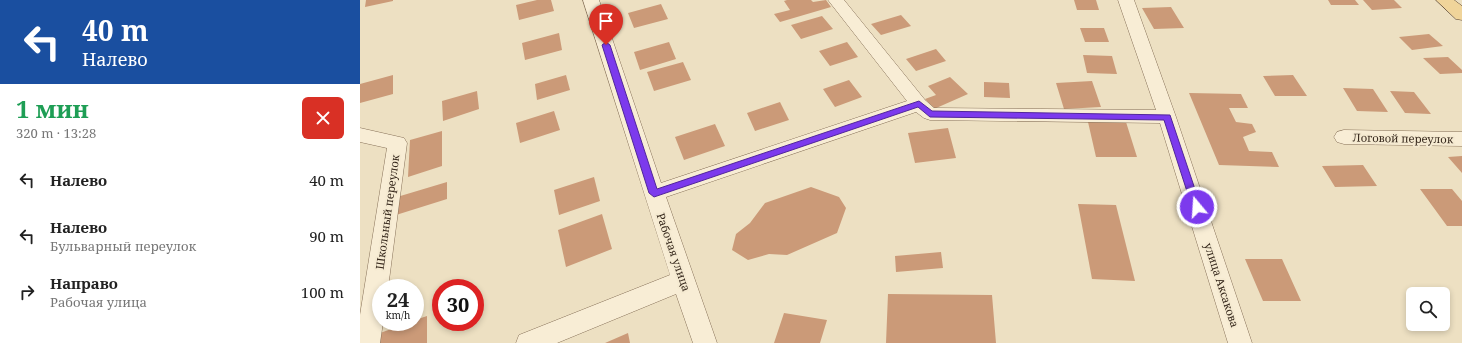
<!DOCTYPE html>
<html lang="ru">
<meta charset="utf-8">
<style>
:root{--surface:#fff;--page:#f6f6f6;--text:#222;--muted:#767676}
body{margin:0;font-family:"Noto Serif",serif;background:var(--page);color:var(--text);height:100vh;display:flex;flex-direction:column;font-size:15px;white-space:nowrap}
*{box-sizing:border-box;margin:0}
p{font-size:13px;color:var(--muted)}
.icon{flex:none;width:22px;height:22px;fill:none;stroke:currentColor;stroke-width:2;stroke-linecap:round;stroke-linejoin:round}
.map{position:relative;flex:1;overflow:hidden}
.side{display:flex;flex-direction:column;background:var(--surface);width:360px}
.side>*{flex:none}
.hud{background:#1a4fa0;color:#fff;overflow:hidden}
.buttons{position:absolute;left:1046px;top:287px;display:grid;gap:8px}
.buttons a{display:grid;place-items:center;width:44px;height:44px;border-radius:6px;background:var(--surface);box-shadow:0 2px 6px #0003;font-size:20px}
.speed{position:absolute;left:12px;top:279px;display:flex;gap:8px;font-size:20px;font-weight:700;text-align:center}
.speed>*{display:grid;place-content:center;width:52px;height:52px;border-radius:50%;background:var(--surface);box-shadow:0 2px 6px #0003;line-height:1}
.speed small{font-size:10px;font-weight:400}
.speed .limit{border:6px solid #d22;background:#fff;color:#111}
.pin{position:absolute;display:grid;place-items:center;width:34px;height:34px;color:#fff;margin:-41px -17px;border-radius:50% 50% 50% 0;rotate:-45deg;box-shadow:0 0 4px #0007}
.pin .icon{rotate:45deg}
.me{position:absolute;width:44px;margin:-22px;rotate:342deg;stroke-linejoin:round;filter:drop-shadow(0 0 3px #0008)}
.turn{display:flex;align-items:center;gap:14px;height:84px;padding:0 16px;font-size:18px}
.turn .icon{width:52px;height:52px;stroke-width:2.5}
.turn b{display:block;font-size:28px;line-height:34px}
.round{display:grid;place-items:center;flex:none;width:42px;height:42px;border-radius:6px;background:var(--page)}
.overview{display:flex;align-items:center;justify-content:space-between;height:68px;padding:0 16px}
h1{font-size:24px;font-weight:700;line-height:30px;color:#1e9e55}
ul{padding:0;list-style:none}
li{display:flex;align-items:center;gap:12px;height:56px;padding:0 16px}
li div{flex:1}
li b{display:block;font-size:15px}
li em{font-style:normal}
main{display:flex;flex:1;min-height:0}
.map>svg:first-child{display:block}
.building{fill:#cb9a78}
.lines{fill:none;stroke-linecap:round;stroke-linejoin:round}
.minor-casing{stroke:#877159;stroke-width:1}
.major-casing{stroke:#543f2e;stroke-width:1}
.minor{fill:#f8edd5;fill-rule:evenodd}
.major{fill:#f0d49a;fill-rule:evenodd}
.route{fill:#7c3aed;stroke:#51269a}
.labels{text-anchor:middle;dominant-baseline:central;stroke-width:4;stroke-linejoin:round;paint-order:stroke}
.street-label{font-size:11px;fill:#37291d;stroke:#f5ead1}
</style>
<main>
<section class="side">
<div class="hud">
<div class="turn"><svg class="icon" aria-label="left" viewBox="0 0 24 24"><path d="M17 20v-9H6M10 6l-5 5 5 5"/></svg><div><b>40 m</b>Налево</div></div>
</div>
<div class="overview"><div><h1>1 мин</h1><p>320 m · 13:28</p></div><a class="round" style="background:#d93025;color:#fff"><svg class="icon" aria-label="close" viewBox="0 0 24 24"><path d="M6 6l12 12M18 6L6 18"/></svg></a></div>
<ul>
<li><svg class="icon" aria-label="left" viewBox="0 0 24 24"><path d="M17 20v-9H6M10 6l-5 5 5 5"/></svg><div><b>Налево</b></div><em>40 m</em></li>
<li><svg class="icon" aria-label="left" viewBox="0 0 24 24"><path d="M17 20v-9H6M10 6l-5 5 5 5"/></svg><div><b>Налево</b><p>Бульварный переулок</p></div><em>90 m</em></li>
<li><svg class="icon" aria-label="right" viewBox="0 0 24 24"><path d="M7 20v-9h11M14 6l5 5-5 5"/></svg><div><b>Направо</b><p>Рабочая улица</p></div><em>100 m</em></li>
</ul>
</section>
<div class="map">
<svg width="1102" height="343" viewBox="0 0 1102 343">
<rect width="100%" height="100%" fill="#ede0c2"/>
<path class="building" d="M 6,0 L 33,0 L 33,1 L 5,7 Z
M 177,0 L 191,0 L 194,11 L 159,20 L 156,5 Z
M 427,0 L 451,0 L 453,2 L 466,0 L 471,7 L 420,22 L 414,14 L 430,10 L 424,1 Z
M 714,0 L 736,0 L 739,10 L 717,10 Z
M 968,0 L 995,0 L 999,5 L 971,5 Z
M 1003,0 L 1034,0 L 1042,8 L 1012,10 Z
M 301,4 L 308,19 L 274,28 L 268,13 Z
M 811,7 L 824,28 L 794,29 L 782,8 Z
M 541,15 L 551,26 L 521,35 L 511,24 Z
M 462,16 L 473,29 L 441,39 L 431,25 Z
M 720,28 L 744,28 L 749,42 L 725,42 Z
M 199,33 L 202,50 L 165,60 L 162,43 Z
M 1069,34 L 1083,46 L 1052,50 L 1039,37 Z
M 309,42 L 316,59 L 280,70 L 274,52 Z
M 487,42 L 498,57 L 470,66 L 459,51 Z
M 576,49 L 586,61 L 556,71 L 546,59 Z
M 723,55 L 752,56 L 757,74 L 727,73 Z
M 1088,57 L 1102,70 L 1102,73 L 1080,74 L 1063,58 Z
M 323,62 L 331,80 L 294,91 L 287,72 Z
M 33,75 L 33,94 L 0,103 L 0,84 Z
M 206,75 L 210,90 L 177,100 L 175,84 Z
M 933,75 L 947,96 L 915,96 L 903,76 Z
M 590,77 L 608,94 L 574,109 L 565,99 L 576,95 L 568,86 Z
M 489,80 L 502,97 L 475,107 L 463,89 Z
M 732,81 L 741,107 L 704,109 L 696,83 Z
M 624,82 L 649,83 L 650,98 L 624,97 Z
M 983,88 L 1013,89 L 1028,112 L 997,111 Z
M 117,91 L 119,109 L 83,121 L 82,101 Z
M 1030,91 L 1054,92 L 1071,114 L 1045,113 Z
M 829,93 L 881,94 L 888,108 L 869,108 L 876,122 L 892,124 L 896,132 L 883,137 L 889,151 L 912,152 L 919,167 L 859,165 Z
M 420,102 L 429,120 L 395,131 L 387,113 Z
M 194,111 L 200,130 L 160,143 L 156,123 Z
M 728,122 L 766,122 L 777,157 L 736,157 Z
M 355,124 L 365,146 L 324,160 L 315,137 Z
M 588,128 L 596,158 L 555,163 L 548,133 Z
M 82,131 L 82,166 L 48,177 L 50,140 Z
M 1102,156 L 1102,173 L 1088,157 Z
M 1003,165 L 1017,186 L 975,187 L 962,166 Z
M 234,177 L 240,201 L 199,215 L 194,190 Z
M 87,182 L 87,199 L 36,215 L 37,197 Z
M 451,187 L 479,197 L 486,208 L 477,233 L 427,255 L 409,254 L 388,260 L 372,250 L 376,234 L 390,223 L 405,203 Z
M 1060,189 L 1092,189 L 1102,201 L 1102,226 L 1087,226 Z
M 718,204 L 756,205 L 775,281 L 732,279 Z
M 242,214 L 252,249 L 206,267 L 198,230 Z
M 581,252 L 583,268 L 536,272 L 535,256 Z
M 885,259 L 922,259 L 941,301 L 903,301 Z
M 528,294 L 632,295 L 636,343 L 526,343 Z
M 424,313 L 467,320 L 460,343 L 414,343 Z
M 67,316 L 67,343 L 20,343 L 20,333 L 51,322 L 55,322 L 55,320 Z
M 268,333 L 270,343 L 245,343 Z"/>
<g class="lines">
<g class="minor-casing">
<path id="minor" d="M 223,0 L 239,0 L 301,183 L 547,101 L 468,0 L 484,0 L 565,100 L 574,108 L 796,110 L 758,0 L 774,0 L 816,117 L 892,343 L 868,343 L 800,123 L 570,120 L 564,118 L 556,112 L 306,197 L 357,343 L 333,343 L 316,294 L 197,343 L 156,343 L 159,335 L 310,275 Z
M 0,128 L 44,138 L 47,143 L 28,288 L 21,288 L 21,322 L 23,322 L 20,343 L 0,343 L 0,315 L 27,148 L 0,142 Z
M 984,130 L 1102,132 L 1102,146 L 984,144 L 977,142 L 974,137 L 977,132 Z"/>
</g>
<g class="major-casing">
<path id="major" d="M 1076,0 L 1094,0 L 1102,6 L 1102,20 L 1096,19 Z"/>
</g>
<use href="#minor" class="minor"/>
<use href="#major" class="major"/>
</g>
<path class="route" d="M 246,42 L 250,45 L 297,189 L 559,101 L 572,111 L 810,115 L 841,207 L 840,210 L 833,210 L 832,207 L 804,120 L 570,117 L 558,107 L 294,197 L 289,193 L 242,45 Z"/>
<g class="labels">
<g class="street-label">
<text transform="translate(1043 138) rotate(1)">Логовой переулок</text>
<text transform="translate(27 212) rotate(-82)">Школьный переулок</text>
<text transform="translate(314 252) rotate(71)">Рабочая улица</text>
<text transform="translate(862 285) rotate(72)">улица Аксакова</text>
</g>
</g>
</svg>
<div class="buttons">
<a><svg class="icon" aria-label="search" viewBox="0 0 24 24"><circle cx="10" cy="10" r="6"/><path d="M15 15l6 6"/></svg></a>
</div>
<div class="speed"><div>24<small>km/h</small></div><div class="limit">30</div></div>
<div class="pin" style="left:246px;top:45px;background:#d93025"><svg class="icon" aria-label="arrive" viewBox="0 0 24 24"><path d="M6 21V4h12l-3 4 3 4H6"/></svg></div>
<svg class="me" style="left:837px;top:207px" viewBox="-20 -20 40 40"><circle r="17" fill="#7c3aed" stroke="#fff" stroke-width="3"/><path d="M0-11L8 9 0 5-8 9z" fill="#fff"/></svg>
</div>
</main>
